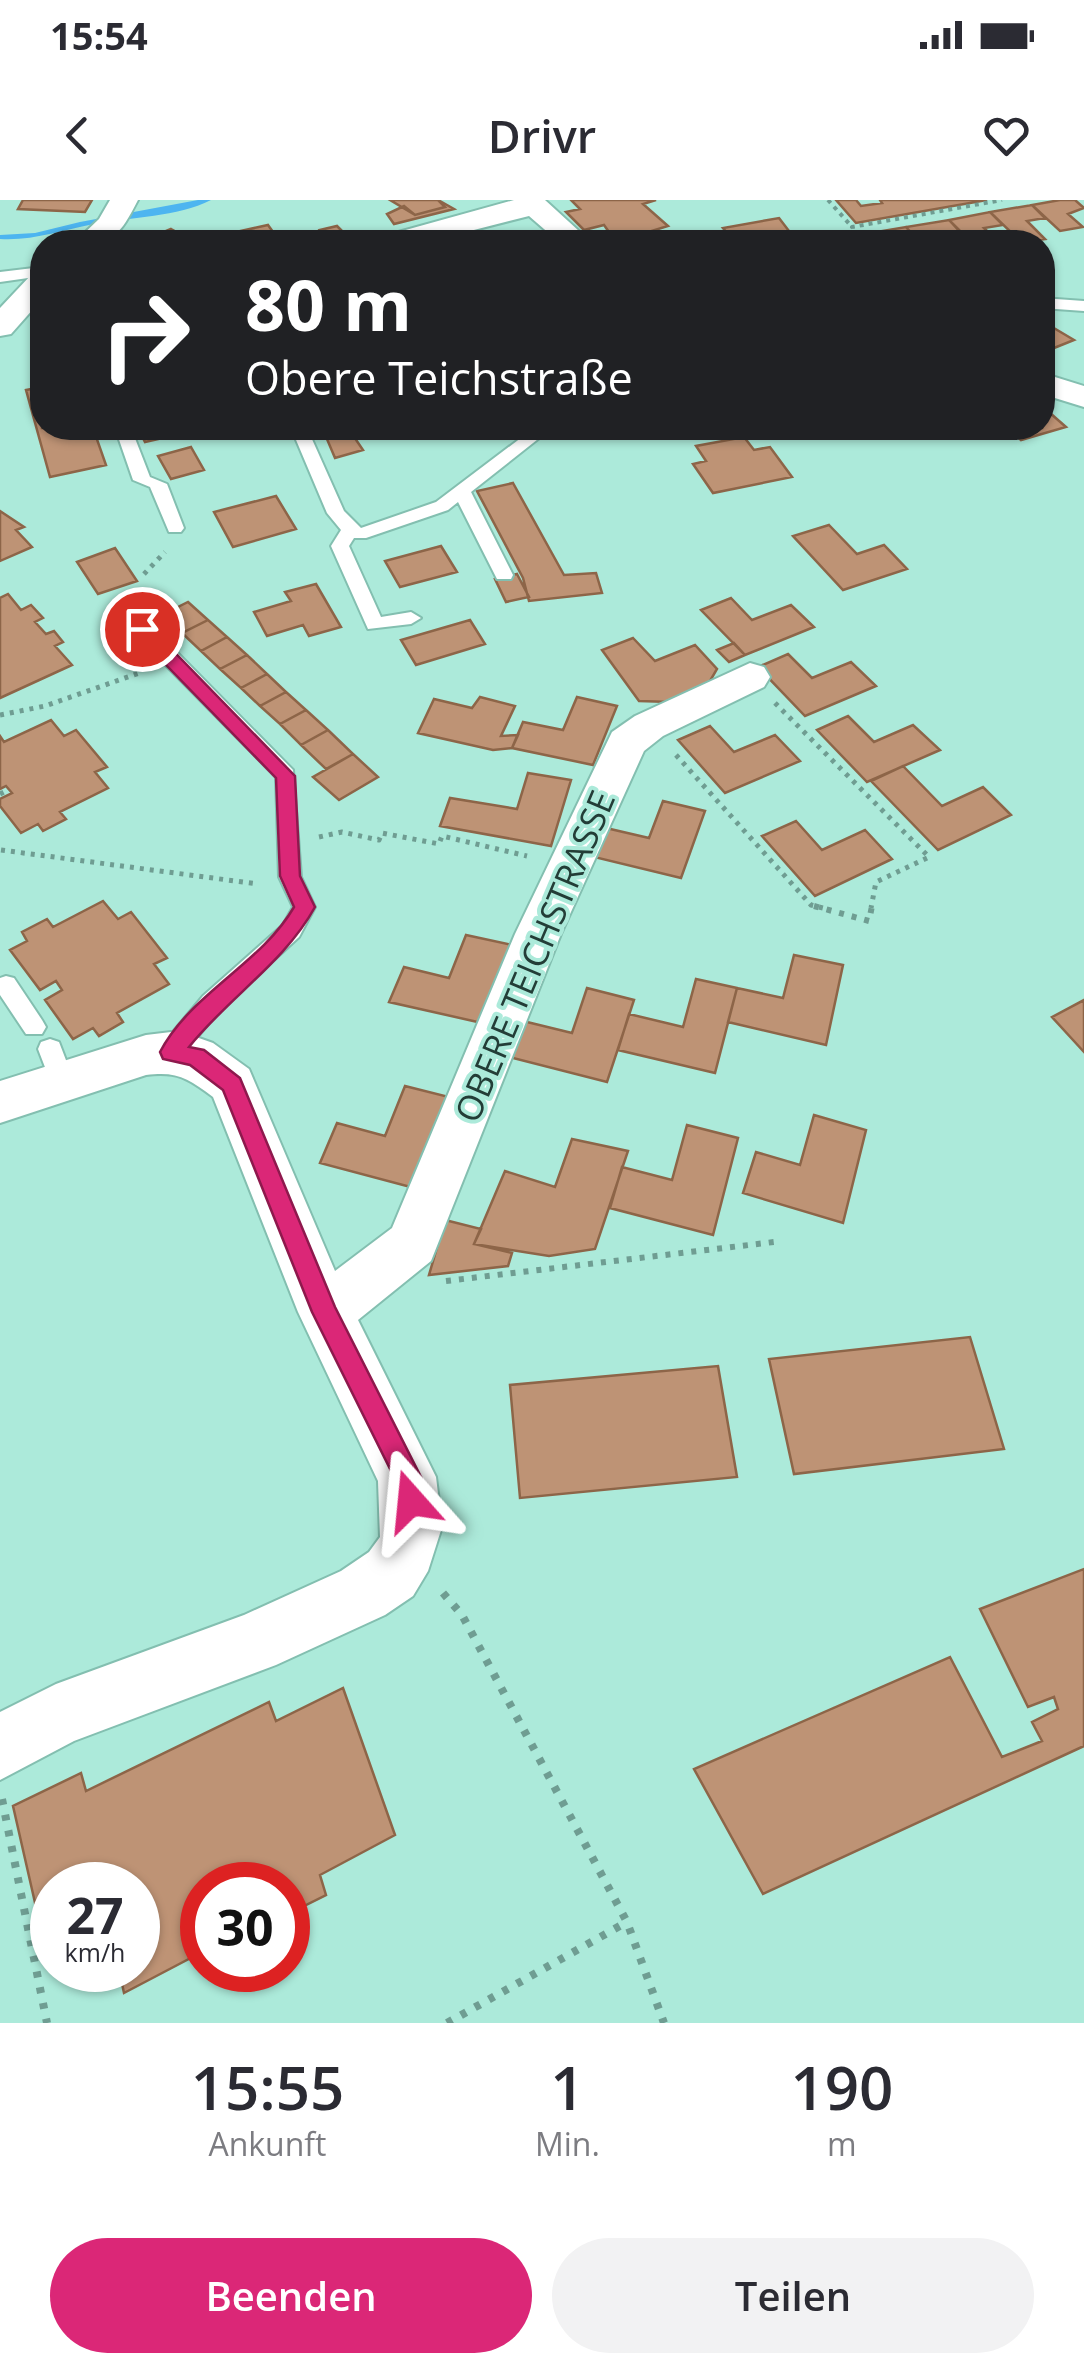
<!DOCTYPE html>
<html lang="de">
<meta charset="utf-8">
<style>
:root{--surface:#fff;--page:#f2f2f3;--text:#2b2b33;--muted:#7c7c81;--accent:#db2777}
body{margin:0;font-family:"Open Sans",sans-serif;background:var(--page);color:var(--text);height:100vh;display:flex;flex-direction:column;font-size:38px;white-space:nowrap}
*{box-sizing:border-box;margin:0}
p{font-size:32px;color:var(--muted)}
.icon{flex:none;width:55px;height:55px;fill:none;stroke:currentColor;stroke-width:2;stroke-linecap:round;stroke-linejoin:round}
.map{position:relative;height:1823px;overflow:hidden}
.sheet{display:flex;flex-direction:column;background:var(--surface);flex:1}
.sheet>*{flex:none}
.banner{position:absolute;left:30px;top:30px;width:1025px;height:210px;border-radius:40px;box-shadow:0 2px 8px #0004;background:#202124;color:#fff;overflow:hidden}
.speed{position:absolute;left:30px;top:1662px;display:flex;gap:20px;font-size:50px;font-weight:700;text-align:center}
.speed>*{display:grid;place-content:center;width:130px;height:130px;border-radius:50%;background:var(--surface);box-shadow:0 2px 8px #0004;line-height:1}
.speed small{font-size:25px;font-weight:400}
.speed .limit{border:15px solid #d22;background:#fff;color:#111}
.pin{position:absolute;display:grid;place-items:center;width:85px;height:85px;color:#fff;margin:-42px;border:5px solid #fff;border-radius:50%;box-shadow:0 2px 10px #0007}
.me{position:absolute;width:110px;margin:-55px;rotate:342deg;stroke-linejoin:round;filter:drop-shadow(0 0 8px #0008)}
.turn{display:flex;align-items:center;gap:35px;height:210px;padding:0 50px;font-size:45px}
.turn .icon{width:130px;height:130px;stroke-width:2.5}
.turn b{display:block;font-size:70px;line-height:85px}
.eta{display:flex;justify-content:space-evenly;align-items:center;height:170px;text-align:center}
.eta b{font-size:60px;font-weight:600;line-height:70px}
.cta{display:flex;gap:20px;margin-top:auto;padding:20px 50px}
.cta a{flex:1;height:115px;border-radius:60px;background:var(--accent);color:#fff;font-size:40px;font-weight:600;line-height:115px;text-align:center}
.cta a+a{background:var(--page);color:var(--text)}
.status{display:flex;justify-content:space-between;align-items:center;height:70px;padding:0 50px;background:var(--surface);direction:ltr}
.status svg{height:28px;fill:currentColor}
header{display:flex;justify-content:space-between;align-items:center;height:130px;padding:0 50px;background:var(--surface);font-size:45px;font-weight:600}
.map>svg:first-child{display:block}
.lines{fill:none;stroke-linecap:round;stroke-linejoin:round}
.stream{fill:#4db5f0;fill-rule:evenodd}
.building{fill:#be9375;stroke:#8d6548;stroke-width:2.5}
.service-casing{stroke:#83bfb0;stroke-width:4}
.minor-casing{stroke:#83bfb0;stroke-width:4}
.path-far3{stroke:#6f9d92;stroke-width:4;stroke-dasharray:4 5;stroke-linecap:butt}
.path-far2{stroke:#6f9d92;stroke-width:5;stroke-dasharray:4 6;stroke-linecap:butt}
.path-far1{stroke:#6f9d92;stroke-width:6;stroke-dasharray:5 8;stroke-linecap:butt}
.path{stroke:#6f9d92;stroke-width:8;stroke-dasharray:6 10;stroke-linecap:butt}
.service{fill:#fff;fill-rule:evenodd}
.minor{fill:#fff;fill-rule:evenodd}
.route{fill:#db2777;stroke:#8e194d;stroke-width:2.5}
.labels{text-anchor:middle;dominant-baseline:central;stroke-width:8;stroke-linejoin:round;paint-order:stroke}
.street-label{font-size:35px;fill:#233d37;stroke:#aceada}
</style>
<div class="status"><b>15:54</b><svg viewBox="0 0 49 12"><path d="M0 12V9h3v3zM5 12V6h3v6zM10 12V3h3v9zM15 12V0h3v12zM26 1h20v11H26zM47 4h2v5h-2z"/></svg></div>
<header><svg class="icon" aria-label="back" viewBox="0 0 24 24"><path d="M15 5l-7 7 7 7"/></svg>Drivr<svg class="icon" aria-label="heart" viewBox="0 0 24 24"><path d="M12 20l-8-8c-3-5 5-10 8-4 3-6 11-1 8 4z"/></svg></header>
<div class="map">
<svg width="1084" height="1823" viewBox="0 0 1084 1823">
<rect width="100%" height="100%" fill="#aceada"/>
<g class="lines">
<path class="stream" d="M 198,0 L 211,0 C 177,17 132,17 94,24 C 62,30 33,41 0,39 L 0,35 L 35,33 L 80,22 Z"/>
</g>
<path class="building" d="M 23,0 L 92,0 L 85,12 L 18,9 Z
M 390,0 L 438,0 L 445,7 L 415,15 Z
M 438,0 L 454,9 L 394,24 L 387,14 L 404,6 L 415,15 L 445,7 Z
M 571,0 L 656,0 L 643,4 L 668,26 L 616,42 L 604,25 L 584,30 L 566,12 L 580,9 Z
M 836,0 L 856,0 L 861,6 L 882,3 L 880,0 L 987,0 L 856,23 Z
M 1060,0 L 1075,0 L 1084,8 L 1068,14 L 1083,27 L 1060,31 L 1032,5 Z
M 1032,5 L 1045,18 L 1027,21 L 1045,39 L 1021,42 L 990,12 Z
M 990,12 L 1003,25 L 984,28 L 998,42 L 971,42 L 949,20 Z
M 779,18 L 789,31 L 770,34 L 776,42 L 735,42 L 723,28 Z
M 949,20 L 961,33 L 942,36 L 948,42 L 920,42 L 906,27 Z
M 268,25 L 278,39 L 233,42 L 227,34 Z
M 337,26 L 351,40 L 332,42 L 320,30 Z
M 906,27 L 918,40 L 871,42 L 864,34 Z
M 171,29 L 195,42 L 140,42 Z
M 1042,121 L 1074,140 L 1049,150 L 1042,146 Z
M 42,187 L 42,228 L 93,228 L 106,265 L 50,277 L 26,190 Z
M 1042,206 L 1066,227 L 1021,240 L 1014,234 L 1004,237 L 993,228 L 1042,228 Z
M 138,228 L 172,228 L 176,235 L 145,242 Z
M 348,228 L 363,250 L 335,258 L 324,232 Z
M 744,237 L 754,250 L 770,247 L 792,277 L 713,293 L 693,264 L 706,261 L 696,246 Z
M 191,247 L 204,270 L 171,279 L 158,256 Z
M 513,283 L 564,375 L 596,373 L 602,393 L 529,401 L 523,378 L 477,291 Z
M 276,296 L 296,329 L 233,347 L 214,312 Z
M 0,311 L 24,327 L 16,330 L 32,347 L 0,361 Z
M 829,325 L 857,354 L 884,345 L 907,369 L 843,390 L 793,336 Z
M 441,346 L 457,372 L 400,387 L 385,361 Z
M 115,348 L 137,381 L 98,394 L 77,362 Z
M 517,374 L 529,397 L 506,402 L 495,379 Z
M 316,384 L 341,427 L 309,436 L 303,425 L 267,436 L 254,412 L 291,401 L 285,392 Z
M 8,394 L 21,410 L 31,405 L 43,418 L 35,422 L 46,434 L 54,431 L 63,442 L 55,446 L 72,465 L 0,498 L 0,398 Z
M 731,398 L 752,420 L 791,405 L 814,427 L 745,455 L 701,410 Z
M 188,402 L 208,420 L 182,433 L 162,415 Z
M 208,420 L 227,437 L 201,451 L 182,433 Z
M 470,420 L 485,444 L 416,465 L 401,440 Z
M 227,437 L 247,455 L 220,469 L 201,451 Z
M 633,438 L 655,461 L 695,445 L 717,469 L 710,481 L 671,502 L 639,501 L 602,450 Z
M 734,443 L 745,455 L 729,462 L 717,450 Z
M 788,454 L 812,478 L 851,462 L 876,486 L 805,516 L 758,467 Z
M 247,455 L 267,474 L 241,488 L 220,469 Z
M 267,474 L 286,492 L 260,506 L 241,488 Z
M 286,492 L 306,510 L 280,524 L 260,506 Z
M 480,497 L 515,506 L 501,536 L 518,535 L 512,548 L 493,550 L 418,533 L 434,499 L 472,508 Z
M 577,497 L 617,506 L 593,565 L 512,548 L 523,522 L 563,530 Z
M 306,510 L 328,530 L 301,545 L 280,524 Z
M 848,516 L 874,542 L 913,525 L 940,550 L 867,582 L 817,530 Z
M 51,520 L 64,536 L 76,530 L 107,567 L 95,572 L 108,588 L 60,612 L 66,619 L 43,631 L 38,624 L 21,633 L 0,606 L 0,599 L 12,593 L 6,586 L 0,589 L 0,536 L 4,542 Z
M 710,526 L 734,552 L 775,535 L 800,561 L 725,593 L 678,540 Z
M 328,530 L 353,554 L 326,569 L 301,545 Z
M 353,554 L 378,577 L 339,600 L 313,577 Z
M 903,566 L 942,606 L 983,587 L 1011,615 L 938,650 L 871,581 Z
M 528,573 L 571,580 L 551,646 L 440,626 L 450,598 L 517,609 Z
M 663,601 L 705,611 L 681,678 L 594,657 L 606,628 L 649,638 Z
M 796,621 L 822,650 L 865,630 L 892,659 L 815,696 L 762,636 Z
M 103,701 L 118,719 L 131,712 L 167,758 L 154,764 L 169,784 L 117,813 L 123,822 L 99,836 L 93,828 L 73,839 L 45,800 L 62,790 L 56,781 L 40,790 L 10,750 L 27,741 L 22,732 L 47,719 L 53,727 Z
M 466,735 L 512,745 L 482,823 L 389,802 L 404,767 L 449,778 Z
M 794,755 L 843,765 L 826,845 L 728,822 L 737,788 L 783,798 Z
M 696,779 L 737,788 L 715,873 L 618,850 L 629,814 L 683,827 Z
M 587,788 L 634,800 L 607,882 L 509,857 L 523,821 L 572,833 Z
M 1084,800 L 1084,852 L 1052,817 Z
M 405,886 L 453,898 L 418,989 L 320,963 L 337,923 L 385,936 Z
M 814,915 L 866,930 L 843,1023 L 743,993 L 756,952 L 800,965 Z
M 687,925 L 738,938 L 713,1035 L 610,1008 L 622,967 L 672,980 Z
M 572,939 L 628,951 L 595,1049 L 549,1056 L 474,1044 L 505,971 L 555,987 Z
M 445,1020 L 481,1029 L 474,1044 L 512,1053 L 508,1066 L 429,1075 Z
M 970,1137 L 1004,1249 L 794,1274 L 769,1159 Z
M 718,1166 L 737,1277 L 520,1298 L 510,1185 Z
M 1084,1369 L 1084,1546 L 763,1694 L 694,1569 L 950,1457 L 1002,1557 L 1042,1541 L 1032,1522 L 1058,1509 L 1054,1497 L 1028,1507 L 980,1409 Z
M 343,1488 L 395,1635 L 320,1675 L 326,1695 L 288,1714 L 288,1685 L 202,1685 L 202,1752 L 124,1793 L 119,1770 L 138,1770 L 138,1685 L 52,1685 L 52,1748 L 46,1751 L 13,1606 L 81,1573 L 86,1591 L 269,1502 L 276,1521 Z"/>
<g class="lines">
<g class="service-casing">
<path id="service" d="M 42,67 L 42,76 L 0,82 L 0,72 Z
M 1042,98 L 1084,101 L 1084,111 L 1042,108 Z
M 115,228 L 131,228 L 150,277 L 167,284 L 184,328 L 181,332 L 169,332 L 150,287 L 133,280 Z
M 291,228 L 307,228 L 344,311 L 361,328 L 436,302 L 534,228 L 552,228 L 471,292 L 513,375 L 511,379 L 497,379 L 458,302 L 448,310 L 366,338 L 354,338 L 349,346 L 381,417 L 411,412 L 421,418 L 411,424 L 368,429 L 331,346 L 341,330 L 327,313 Z
M 673,228 L 719,228 C 709,236 683,236 673,228 Z
M 142,423 L 149,424 L 293,570 L 301,677 L 315,707 L 299,737 L 219,810 L 180,859 L 162,859 L 159,852 L 162,845 L 203,796 L 283,725 L 293,707 L 279,677 L 276,577 L 135,434 L 132,429 Z
M 6,776 L 14,778 L 42,820 L 46,827 L 42,834 L 26,834 L 0,795 L 0,778 Z
M 50,839 L 59,842 L 74,881 L 71,888 L 53,888 L 38,849 L 41,842 Z"/>
</g>
<g class="minor-casing">
<path id="minor" d="M 110,0 L 138,0 C 119,36 116,42 75,42 L 99,19 Z
M 514,0 L 545,0 L 591,42 L 559,42 L 529,16 L 427,42 L 379,42 L 384,36 Z
M 42,72 L 42,99 L 11,134 L 0,136 L 0,108 L 31,75 Z
M 1042,173 L 1084,186 L 1084,207 L 1042,194 Z
M 750,463 L 764,467 L 770,477 L 764,487 L 663,536 L 644,551 L 561,734 L 431,1061 L 358,1120 L 436,1277 L 442,1327 L 428,1371 L 413,1396 L 385,1415 L 276,1465 L 74,1541 L 0,1580 L 0,1512 L 56,1484 L 244,1415 L 341,1371 L 369,1352 L 380,1337 L 378,1281 L 298,1112 L 213,897 C 188,878 177,871 146,875 L 0,923 L 0,881 L 146,835 L 171,832 L 196,837 L 213,843 L 249,869 L 335,1071 L 392,1028 L 515,734 L 612,532 L 635,516 Z"/>
</g>
<path class="path-far3" d="M 828,0 L 852,27
M 864,42 L 852,27 L 1002,0"/>
<path class="path-far2" d="M 144,374 L 165,352
M 775,503 L 929,657 L 876,682 L 871,708
M 0,515 L 45,506 L 142,472
M 676,555 L 811,705 L 823,708
M 0,594 L 8,590
M 319,637 L 342,632 L 379,640 L 382,633 L 439,644 L 442,636 L 527,656
M 1,650 L 258,684"/>
<path class="path-far1" d="M 814,706 L 869,721 L 872,706
M 446,1081 L 774,1042"/>
<path class="path" d="M 443,1393 L 462,1415 L 627,1722 L 664,1823
M 2,1599 L 47,1823
M 447,1823 L 627,1722"/>
<use href="#service" class="service"/>
<use href="#minor" class="minor"/>
</g>
<path class="route" d="M 135,425 L 148,425 L 295,576 L 300,676 L 315,707 C 285,762 228,798 189,847 L 204,850 L 240,878 L 335,1107 L 421,1277 L 425,1301 L 421,1311 L 411,1315 L 402,1311 L 395,1279 L 312,1112 L 223,890 L 190,865 L 163,859 L 160,852 C 191,793 261,764 294,707 L 280,676 L 276,578 L 135,433 Z"/>
<g class="labels">
<g class="street-label">
<text transform="translate(534 756) rotate(-67)">OBERE TEICHSTRASSE</text>
</g>
</g>
</svg>
<div class="speed"><div>27<small>km/h</small></div><div class="limit">30</div></div>
<div class="pin" style="left:142px;top:429px;background:#d93025"><svg class="icon" aria-label="arrive" viewBox="0 0 24 24"><path d="M6 21V4h12l-3 4 3 4H6"/></svg></div>
<svg class="me" style="left:411px;top:1301px" viewBox="-20 -20 40 40"><path d="M0-17L14 15 0 8-14 15z" fill="#db2777" stroke="#fff" stroke-width="4"/></svg>
<div class="banner">
<div class="turn"><svg class="icon" aria-label="right" viewBox="0 0 24 24"><path d="M7 20v-9h11M14 6l5 5-5 5"/></svg><div><b>80 m</b>Obere Teichstraße</div></div>
</div>
</div>
<section class="sheet">
<div class="eta">
<div><b>15:55</b><p>Ankunft</p></div>
<div><b>1</b><p>Min.</p></div>
<div><b>190</b><p>m</p></div>
</div>
<div class="cta"><a>Beenden</a><a>Teilen</a></div>
</section>
